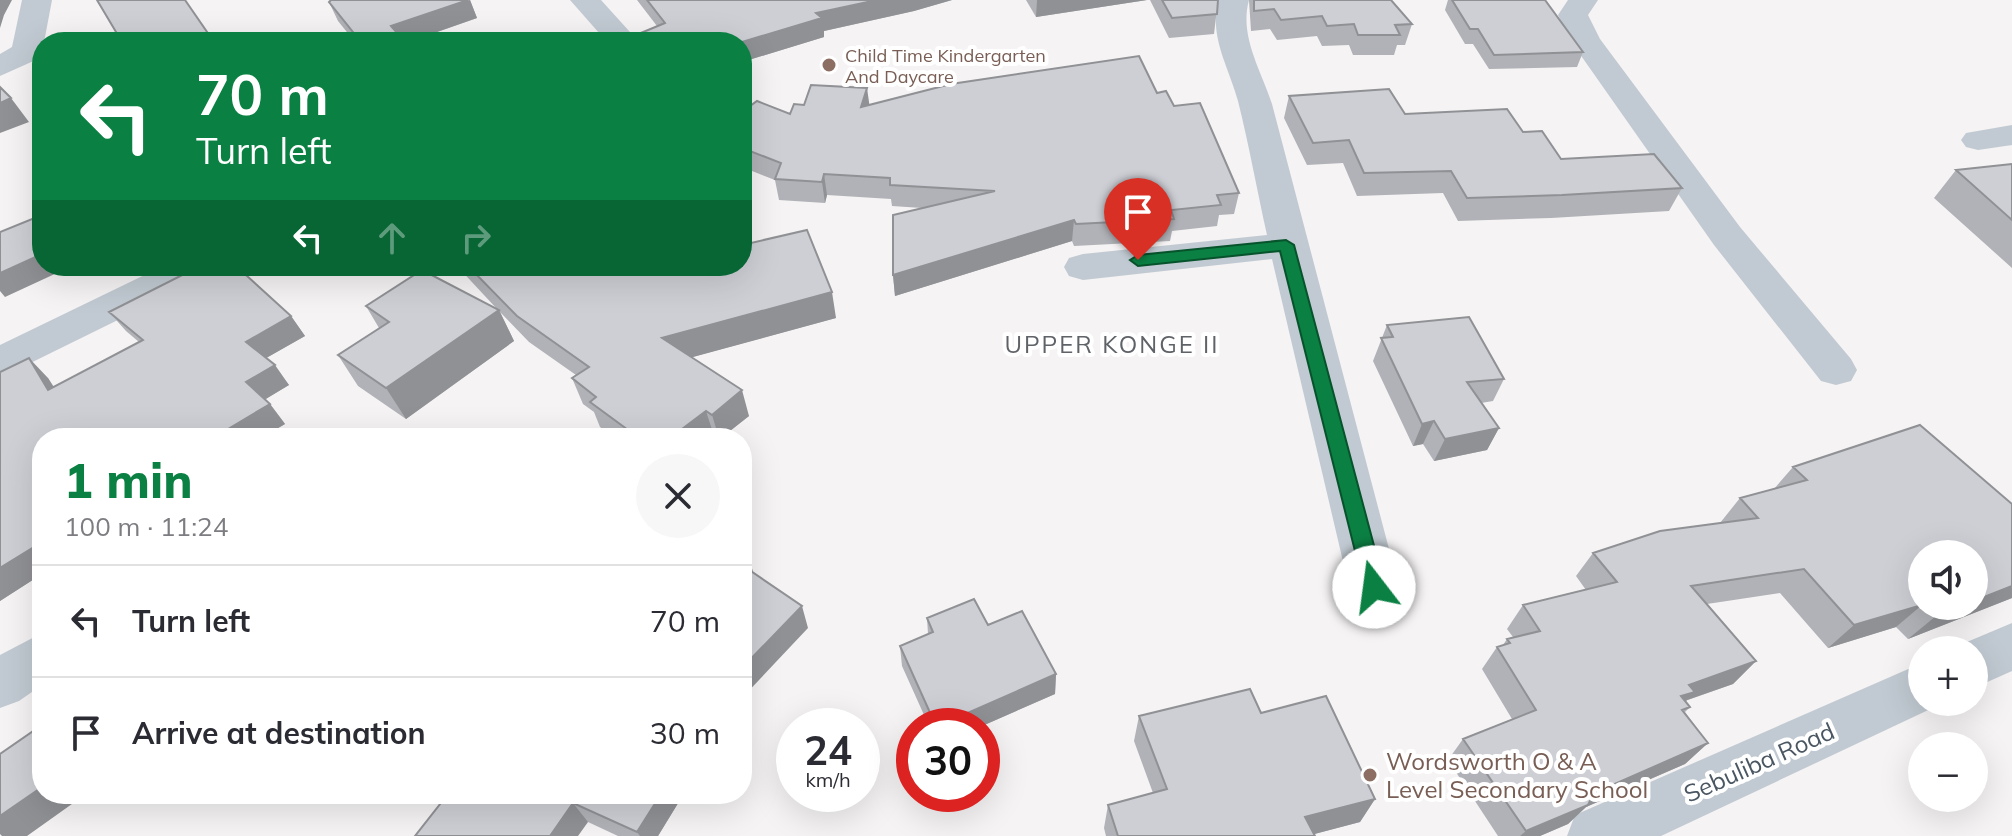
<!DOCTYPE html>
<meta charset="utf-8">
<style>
:root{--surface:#fff;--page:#f7f7f7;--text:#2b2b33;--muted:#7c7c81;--line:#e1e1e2;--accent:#0b8043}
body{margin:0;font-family:Mulish,sans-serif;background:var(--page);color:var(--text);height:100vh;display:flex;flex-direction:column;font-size:30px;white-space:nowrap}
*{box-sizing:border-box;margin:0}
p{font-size:26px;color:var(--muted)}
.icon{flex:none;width:44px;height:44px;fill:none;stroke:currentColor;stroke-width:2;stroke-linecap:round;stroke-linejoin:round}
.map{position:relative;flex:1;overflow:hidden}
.drawer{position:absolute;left:32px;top:428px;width:720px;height:376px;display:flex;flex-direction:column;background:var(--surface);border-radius:32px;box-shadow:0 8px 32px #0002}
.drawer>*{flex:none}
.guide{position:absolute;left:32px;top:32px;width:720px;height:244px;border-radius:32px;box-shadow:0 8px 32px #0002;background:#0b8043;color:#fff;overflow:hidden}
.tools{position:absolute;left:1908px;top:540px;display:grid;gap:16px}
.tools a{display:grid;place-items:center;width:80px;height:80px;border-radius:50%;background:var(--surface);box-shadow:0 8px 32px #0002;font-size:40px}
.speed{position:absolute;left:776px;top:708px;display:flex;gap:16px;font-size:40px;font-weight:700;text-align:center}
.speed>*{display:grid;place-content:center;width:104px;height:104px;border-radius:50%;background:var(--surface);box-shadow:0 8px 32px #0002;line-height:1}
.speed small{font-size:20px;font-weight:400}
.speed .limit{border:12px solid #d22;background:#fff;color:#111}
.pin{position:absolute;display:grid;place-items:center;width:68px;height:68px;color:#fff;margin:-82px -34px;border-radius:50% 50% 50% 0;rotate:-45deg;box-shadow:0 0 8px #0007}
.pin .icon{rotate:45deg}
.me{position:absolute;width:88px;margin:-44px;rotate:345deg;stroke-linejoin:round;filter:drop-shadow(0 0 6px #0008)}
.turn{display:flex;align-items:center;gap:28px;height:168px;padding:0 32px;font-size:36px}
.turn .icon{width:104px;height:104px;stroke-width:2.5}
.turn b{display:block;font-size:56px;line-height:68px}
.lanes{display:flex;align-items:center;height:76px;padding:0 32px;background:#0003;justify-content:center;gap:40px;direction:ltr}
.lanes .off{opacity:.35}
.round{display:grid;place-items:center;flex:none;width:84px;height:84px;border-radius:42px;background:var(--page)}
.head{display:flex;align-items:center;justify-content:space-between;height:136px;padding:0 32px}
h1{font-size:48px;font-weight:800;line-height:60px;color:var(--accent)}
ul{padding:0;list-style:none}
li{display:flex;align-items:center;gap:24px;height:112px;padding:0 32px;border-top:2px solid var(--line)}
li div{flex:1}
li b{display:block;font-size:30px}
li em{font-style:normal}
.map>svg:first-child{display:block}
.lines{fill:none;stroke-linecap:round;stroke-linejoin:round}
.street{fill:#c1cad2;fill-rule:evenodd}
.wall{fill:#b0b2b7;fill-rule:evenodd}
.shaded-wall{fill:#909195}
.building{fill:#cdcfd5;stroke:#909195;stroke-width:2}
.route{fill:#0b8043;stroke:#07532c;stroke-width:2}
.education-dot{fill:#8d6e63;stroke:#fff;stroke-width:3}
.labels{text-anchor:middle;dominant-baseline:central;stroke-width:8;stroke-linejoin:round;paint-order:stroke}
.far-education-label{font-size:18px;fill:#785e54;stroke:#fff;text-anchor:start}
.quarter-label{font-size:24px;letter-spacing:2px;fill:#5f6368;stroke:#fff}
.near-education-label{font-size:24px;fill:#785e54;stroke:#fff;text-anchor:start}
.near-street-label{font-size:24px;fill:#4a5661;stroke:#fff}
</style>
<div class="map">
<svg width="2012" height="836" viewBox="0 0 2012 836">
<rect width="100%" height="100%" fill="#f5f3f3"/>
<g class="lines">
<path class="street" d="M 22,0 L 52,0 L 42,53 L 38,59 L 0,76 L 0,54 L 12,47 Z
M 570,0 L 601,0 L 639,42 L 607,42 Z
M 1219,0 L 1249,0 C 1239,36 1261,70 1272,104 L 1399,587 L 1392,602 L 1374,608 L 1356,602 L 1349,587 L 1272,259 L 1083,280 L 1069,276 L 1064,267 L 1069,258 L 1083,254 L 1267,235 C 1257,190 1249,145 1238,101 C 1229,67 1208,36 1219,0 Z
M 1568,0 L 1598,0 L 1588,15 L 1600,39 L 1740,227 L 1851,359 L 1857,370 L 1851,381 L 1836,385 L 1821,381 L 1714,245 L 1570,40 L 1558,15 Z
M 2012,125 L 2012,145 L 1978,150 L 1966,147 L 1961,140 L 1966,133 Z
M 181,266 L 187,268 L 193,277 L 187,286 L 0,378 L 0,345 L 159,268 Z
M 2012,623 L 2012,671 L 1974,688 L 1974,650 L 1954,650 L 1955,647 Z
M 42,633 L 42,685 L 19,701 L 0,708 L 0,655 Z
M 1922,663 L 1922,702 L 1941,704 L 1661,836 L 1567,836 L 1575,815 Z"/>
</g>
<path class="wall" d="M 470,0 L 477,18 L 409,42 L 355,42 L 338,21 L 329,2 Z
M 637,0 L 952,0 L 914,11 L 824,31 L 824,37 L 742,62 L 742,42 L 657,26 Z
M 1026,0 L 1147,0 L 1036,17 Z
M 1150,0 L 1218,0 L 1214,34 L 1169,38 Z
M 1249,0 L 1391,0 L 1412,24 L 1405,45 L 1397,45 L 1394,55 L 1353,55 L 1349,45 L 1322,46 L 1317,36 L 1277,40 L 1270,29 L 1251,31 Z
M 1448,0 L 1545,0 L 1583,52 L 1577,67 L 1489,69 L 1473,44 L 1465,44 L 1445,10 Z
M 1157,93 L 1174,106 L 1239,193 L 1234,214 L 1219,215 L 1217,226 L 1172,231 L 1170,241 L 1074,246 L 1072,241 L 895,296 L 893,275 L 922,208 L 892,206 L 891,199 L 827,195 L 825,203 L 779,200 L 775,180 L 742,167 L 742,112 L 790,114 L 869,105 Z
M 1289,96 L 1523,132 L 1561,159 L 1682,188 L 1669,211 L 1551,218 L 1458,221 L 1443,193 L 1357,196 L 1343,163 L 1307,165 L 1284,118 Z
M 2012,164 L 2012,268 L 1934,198 L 1956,170 Z
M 457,266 L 742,266 L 836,318 L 692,357 L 749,416 L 721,438 L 717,438 L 714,436 L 711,438 L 615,438 L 600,427 L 594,412 L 583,404 L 572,378 L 576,375 L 529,342 L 500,312 L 514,341 L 406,419 L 358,386 L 338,355 L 379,328 L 366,306 L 497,309 Z
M 109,312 L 291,316 L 305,336 L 266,358 L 289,385 L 265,399 L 270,404 L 285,424 L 261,438 L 42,438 L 42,574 L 0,601 L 0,372 L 48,378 L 54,387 L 139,342 L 126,331 Z
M 1387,325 L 1504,379 L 1493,401 L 1481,403 L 1499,428 L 1487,450 L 1434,461 L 1423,444 L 1413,446 L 1373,361 Z
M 1793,467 L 2012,504 L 2012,598 L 1908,639 L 1896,627 L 1828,648 L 1780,593 L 1707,604 L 1756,661 L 1733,684 L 1685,701 L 1690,707 L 1685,712 L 1708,743 L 1685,764 L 1586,807 L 1568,824 L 1540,836 L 1498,836 L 1448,760 L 1463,739 L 1512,719 L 1482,669 L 1497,647 L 1503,645 L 1507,639 L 1513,637 L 1507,629 L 1523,605 L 1586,590 L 1576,576 L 1593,553 L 1720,523 L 1740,498 L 1774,489 ZM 1922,554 L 1974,606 L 1922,606 Z
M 927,618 L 988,625 L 1056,674 L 1055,694 L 982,726 L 929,726 L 902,666 L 900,646 L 928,634 Z
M 1261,713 L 1375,799 L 1360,822 L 1314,834 L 1315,836 L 1106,836 L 1104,828 L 1108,805 L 1153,793 L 1134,741 L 1139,716 Z
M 448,794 L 677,794 L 680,800 L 658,836 L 618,836 L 588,822 Z"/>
<path class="shaded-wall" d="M 0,0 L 12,0 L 4,15 L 0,28 Z
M 470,0 L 477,18 L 408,42 L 398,42 L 391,26 Z
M 877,0 L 952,0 L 914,11 L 824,31 L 824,37 L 742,62 L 742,42 L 816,13 Z
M 1037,0 L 1147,0 L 1036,17 Z
M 867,88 L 870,109 L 861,107 Z
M 11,98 L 29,122 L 0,133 L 0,103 Z
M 824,174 L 827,195 L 825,203 L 822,182 Z
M 1074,220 L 1072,241 L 895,296 L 893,275 Z
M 42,254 L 42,266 L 72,266 L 5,297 L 0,291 L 0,273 Z
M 832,292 L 836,318 L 671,363 L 662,338 Z
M 499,310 L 514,341 L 406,419 L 386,388 Z
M 291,316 L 305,336 L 261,361 L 246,342 Z
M 29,358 L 48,378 L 67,409 L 48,390 Z
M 275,365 L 289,385 L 261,402 L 246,382 Z
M 742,390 L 749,416 L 721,438 L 719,438 L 712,415 Z
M 270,404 L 285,424 L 261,438 L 220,438 L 218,435 Z
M 706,411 L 714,436 L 711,438 L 670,438 Z
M 1434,421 L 1423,444 L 1413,446 L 1422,424 Z
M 1499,428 L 1487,450 L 1434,461 L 1445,439 Z
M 214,431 L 219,438 L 203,438 Z
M 42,542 L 42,574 L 0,601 L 0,568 Z
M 749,558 L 756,582 L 742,565 Z
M 2012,586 L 2012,598 L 1908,639 L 1936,616 L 1961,606 L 1974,606 L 1974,601 Z
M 1922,605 L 1896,627 L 1828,648 L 1854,625 Z
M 802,606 L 808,628 L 742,698 L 742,668 Z
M 1756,661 L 1733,684 L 1687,700 L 1673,714 L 1667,707 L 1689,685 Z
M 1056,674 L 1055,694 L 982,726 L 938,726 Z
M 1708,743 L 1685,764 L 1586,807 L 1568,824 L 1540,836 L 1520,836 L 1526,831 L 1594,793 Z
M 42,787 L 42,794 L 86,794 L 27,836 L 2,836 L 0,834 L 0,816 Z
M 661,794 L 677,794 L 680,800 L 658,836 L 640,836 L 637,832 Z
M 1375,799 L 1360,822 L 1307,836 L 1305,817 Z
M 573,803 L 588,822 L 578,836 L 550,836 Z"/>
<path class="building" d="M 97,0 L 185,0 L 214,42 L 122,42 Z
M 331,0 L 468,0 L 391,26 L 405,42 L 361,42 L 329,2 Z
M 647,0 L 877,0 L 816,13 L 822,18 L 742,42 L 619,42 L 665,23 Z
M 1162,0 L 1218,0 L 1217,14 L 1172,18 Z
M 1254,0 L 1391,0 L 1412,24 L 1395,25 L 1400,35 L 1358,35 L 1354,24 L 1327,26 L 1322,16 L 1281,20 L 1274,9 L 1254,11 Z
M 1452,0 L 1545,0 L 1583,52 L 1494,55 L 1478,29 L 1470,29 Z
M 1139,56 L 1157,93 L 1166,91 L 1174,106 L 1200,103 L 1239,193 L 1217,195 L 1221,205 L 1171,210 L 1174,219 L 1076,224 L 1074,220 L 893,275 L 893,215 L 995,191 L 890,185 L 890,178 L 824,174 L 822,182 L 775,179 L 781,163 L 742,148 L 742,112 L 757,101 L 790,114 L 794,104 L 804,105 L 811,85 L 867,88 L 861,107 L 951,84 Z
M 0,87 L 11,98 L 0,103 Z
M 1389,89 L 1405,114 L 1507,109 L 1523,132 L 1542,131 L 1561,159 L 1654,154 L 1682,188 L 1562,195 L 1467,198 L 1451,171 L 1364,173 L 1349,140 L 1313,143 L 1289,96 Z
M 2012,164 L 2012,220 L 1956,170 Z
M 42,215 L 42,254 L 0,273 L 0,232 Z
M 807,230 L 832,292 L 662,338 L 742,390 L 712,415 L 706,411 L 670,438 L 639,438 L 590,402 L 596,397 L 572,378 L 589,367 L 517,316 L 468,266 L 742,266 L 742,245 Z
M 200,266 L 216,266 L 221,269 L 226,266 L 236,266 L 291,316 L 246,342 L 275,365 L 246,382 L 270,404 L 218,435 L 214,431 L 203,438 L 42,438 L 42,542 L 0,568 L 0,372 L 29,358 L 48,390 L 143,340 L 109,312 Z
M 422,270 L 499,310 L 386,388 L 338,355 L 389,322 L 366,306 Z
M 1469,317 L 1504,379 L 1467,382 L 1499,428 L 1445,439 L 1434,421 L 1422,424 L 1381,338 L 1393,337 L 1387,325 Z
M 1920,425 L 2012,504 L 2012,586 L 1974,601 L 1974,554 L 1922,554 L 1922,605 L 1854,625 L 1804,569 L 1691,586 L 1756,661 L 1689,685 L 1695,692 L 1681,696 L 1690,707 L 1682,710 L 1708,743 L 1594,793 L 1588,805 L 1526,831 L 1463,739 L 1536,710 L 1497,647 L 1510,643 L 1507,639 L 1540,631 L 1523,605 L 1617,582 L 1593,553 L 1660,531 L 1758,518 L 1740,498 L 1807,480 L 1793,467 Z
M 742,554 L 749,558 L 742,565 Z
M 742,565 L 802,606 L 742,668 Z
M 974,599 L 988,625 L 1022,611 L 1056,674 L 938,726 L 936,726 L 900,646 L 933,632 L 927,618 Z
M 1926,606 L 1961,606 L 1936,616 Z
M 1250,689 L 1261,713 L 1326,696 L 1375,799 L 1305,817 L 1315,836 L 1118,836 L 1108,805 L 1167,789 L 1139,716 Z
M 42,725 L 42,787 L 0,816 L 0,754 Z
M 448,794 L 661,794 L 637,832 L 573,803 L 550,836 L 415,836 Z"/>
<path class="route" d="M 1286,240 L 1294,245 L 1385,587 L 1374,596 L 1364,587 L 1280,251 L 1138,266 L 1130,260 L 1138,255 Z"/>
<g class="education-dot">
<circle cx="829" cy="65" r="8"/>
<circle cx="1370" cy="775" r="8"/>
</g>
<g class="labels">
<g class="far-education-label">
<text x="845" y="55">Child Time Kindergarten<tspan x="845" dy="21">And Daycare</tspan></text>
</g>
<g class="quarter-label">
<text x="1112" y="344">UPPER KONGE II</text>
</g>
<g class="near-education-label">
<text x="1386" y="761">Wordsworth O &amp; A<tspan x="1386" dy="28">Level Secondary School</tspan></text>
</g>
<g class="near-street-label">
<text transform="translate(1759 762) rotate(-24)">Sebuliba Road</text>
</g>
</g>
</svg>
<div class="tools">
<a><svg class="icon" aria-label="sound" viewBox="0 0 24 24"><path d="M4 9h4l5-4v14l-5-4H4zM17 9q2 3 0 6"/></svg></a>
<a>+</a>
<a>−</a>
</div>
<div class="speed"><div>24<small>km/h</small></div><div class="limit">30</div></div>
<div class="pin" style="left:1138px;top:260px;background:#d93025"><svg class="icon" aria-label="arrive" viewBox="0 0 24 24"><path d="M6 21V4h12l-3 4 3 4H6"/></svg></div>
<svg class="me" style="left:1374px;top:587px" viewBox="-20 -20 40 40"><circle r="19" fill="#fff"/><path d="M0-13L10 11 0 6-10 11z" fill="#0b8043"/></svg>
<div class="guide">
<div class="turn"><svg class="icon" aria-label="left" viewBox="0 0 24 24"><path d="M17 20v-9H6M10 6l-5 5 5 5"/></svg><div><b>70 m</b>Turn left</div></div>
<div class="lanes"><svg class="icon" aria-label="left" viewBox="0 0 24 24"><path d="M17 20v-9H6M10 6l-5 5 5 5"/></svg><svg class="icon off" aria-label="ahead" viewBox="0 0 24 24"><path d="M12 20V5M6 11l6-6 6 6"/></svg><svg class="icon off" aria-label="right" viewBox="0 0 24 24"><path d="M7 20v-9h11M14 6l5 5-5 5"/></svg></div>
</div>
<section class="drawer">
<div class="head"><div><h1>1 min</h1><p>100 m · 11:24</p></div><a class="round"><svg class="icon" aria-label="close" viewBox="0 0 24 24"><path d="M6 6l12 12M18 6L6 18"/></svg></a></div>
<ul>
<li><svg class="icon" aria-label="left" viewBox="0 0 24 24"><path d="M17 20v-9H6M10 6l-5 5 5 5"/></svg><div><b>Turn left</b></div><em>70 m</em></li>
<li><svg class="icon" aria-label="arrive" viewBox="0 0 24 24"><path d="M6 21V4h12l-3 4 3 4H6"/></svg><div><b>Arrive at destination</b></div><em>30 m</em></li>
</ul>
</section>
</div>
